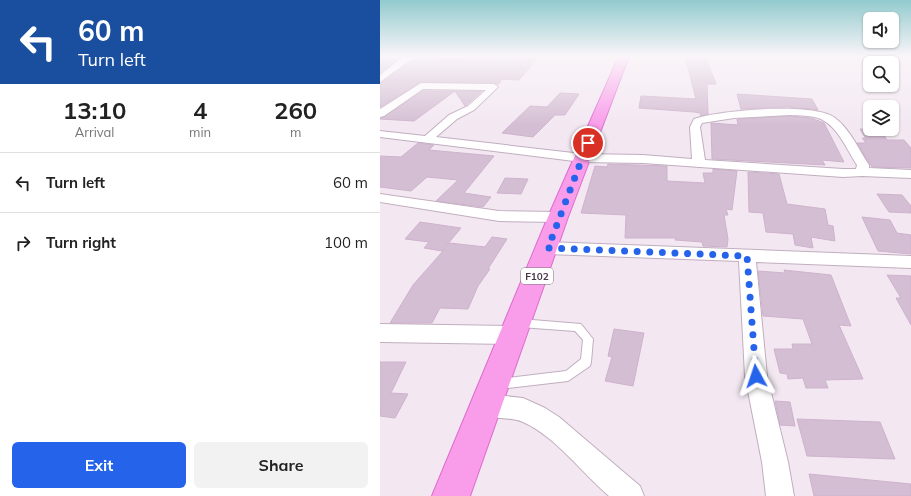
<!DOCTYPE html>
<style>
:root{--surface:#fff;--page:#f2f2f2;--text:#222;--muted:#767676;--line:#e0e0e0;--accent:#2563eb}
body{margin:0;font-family:Mulish,sans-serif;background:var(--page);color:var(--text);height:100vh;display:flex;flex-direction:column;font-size:15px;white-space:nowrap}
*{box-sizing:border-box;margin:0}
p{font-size:13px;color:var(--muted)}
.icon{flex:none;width:22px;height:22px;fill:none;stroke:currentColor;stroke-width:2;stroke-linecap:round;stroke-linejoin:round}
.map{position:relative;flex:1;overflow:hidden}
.sheet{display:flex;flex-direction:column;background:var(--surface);width:380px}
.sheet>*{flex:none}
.top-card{background:#1a4fa0;color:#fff;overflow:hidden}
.buttons{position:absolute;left:483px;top:12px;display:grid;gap:8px}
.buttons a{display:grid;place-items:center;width:36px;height:36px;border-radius:6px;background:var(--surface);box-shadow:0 1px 3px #0004;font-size:20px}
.pin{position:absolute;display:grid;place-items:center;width:34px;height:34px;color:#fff;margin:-17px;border:2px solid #fff;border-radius:50%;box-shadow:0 1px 4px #0007}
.me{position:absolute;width:44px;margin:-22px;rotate:355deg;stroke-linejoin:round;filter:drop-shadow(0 0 3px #0008)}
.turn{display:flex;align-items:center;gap:14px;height:84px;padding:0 12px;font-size:18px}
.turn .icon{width:52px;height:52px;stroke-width:2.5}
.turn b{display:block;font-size:28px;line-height:34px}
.eta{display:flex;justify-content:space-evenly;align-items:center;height:68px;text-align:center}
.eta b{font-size:24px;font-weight:700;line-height:28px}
.primary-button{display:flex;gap:8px;margin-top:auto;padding:8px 12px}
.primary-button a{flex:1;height:46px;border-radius:6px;background:var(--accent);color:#fff;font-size:16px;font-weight:700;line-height:46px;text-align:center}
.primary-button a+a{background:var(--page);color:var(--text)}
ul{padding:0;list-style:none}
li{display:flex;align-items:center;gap:12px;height:60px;padding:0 12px;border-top:1px solid var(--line)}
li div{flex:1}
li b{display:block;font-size:15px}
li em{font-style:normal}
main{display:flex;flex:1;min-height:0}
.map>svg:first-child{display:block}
.building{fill:#d4bed3;stroke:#cfb2cd}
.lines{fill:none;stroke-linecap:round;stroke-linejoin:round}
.service-casing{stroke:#c1aebf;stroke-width:2}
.minor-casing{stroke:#c1aebf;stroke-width:2}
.primary-casing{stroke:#de6cce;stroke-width:2}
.service{fill:#fff;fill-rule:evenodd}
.minor{fill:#fff;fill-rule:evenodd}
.primary{fill:#f99cea;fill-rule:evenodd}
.route{stroke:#2563eb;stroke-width:7;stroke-dasharray:0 12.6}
.labels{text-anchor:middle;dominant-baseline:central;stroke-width:3;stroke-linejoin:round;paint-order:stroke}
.shield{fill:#fff;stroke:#7e737e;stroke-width:1}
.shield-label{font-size:10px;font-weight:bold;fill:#463746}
</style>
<main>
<section class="sheet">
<div class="top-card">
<div class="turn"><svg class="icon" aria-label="left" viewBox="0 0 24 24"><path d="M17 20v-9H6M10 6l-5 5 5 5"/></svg><div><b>60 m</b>Turn left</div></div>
</div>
<div class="eta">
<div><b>13:10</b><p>Arrival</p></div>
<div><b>4</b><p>min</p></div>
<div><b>260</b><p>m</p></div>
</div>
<ul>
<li><svg class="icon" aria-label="left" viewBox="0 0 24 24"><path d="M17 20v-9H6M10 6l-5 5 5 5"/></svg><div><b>Turn left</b></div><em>60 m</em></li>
<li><svg class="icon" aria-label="right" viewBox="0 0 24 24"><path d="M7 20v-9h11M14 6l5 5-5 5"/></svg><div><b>Turn right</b></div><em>100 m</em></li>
</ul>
<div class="primary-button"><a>Exit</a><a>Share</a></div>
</section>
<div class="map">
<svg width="531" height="496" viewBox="0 0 531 496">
<rect width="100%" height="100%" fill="#f3e8f2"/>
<path class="building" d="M 159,56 L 139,80 L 122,79 L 119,84 L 41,82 L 0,107 L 0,84 L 30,62 L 37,60 Z
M 305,56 L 325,56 L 336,84 L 327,84 L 328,114 L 321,116 L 320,113 L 314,112 L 259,108 L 261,96 L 316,99 Z
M 0,60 L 17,60 L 0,73 Z
M 43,91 L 102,91 L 85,106 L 75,91 L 34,121 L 0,119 Z
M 180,93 L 199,94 L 185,115 L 175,115 L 153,137 L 122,133 L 150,106 L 167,107 Z
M 357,94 L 432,99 L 438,110 L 408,107 L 361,109 Z
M 410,116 L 431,118 L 444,123 L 464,162 L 442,160 L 445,165 L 332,159 L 331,123 L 358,125 L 357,119 Z
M 480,129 L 501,130 L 507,140 L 524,140 L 531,148 L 531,168 L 492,167 L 477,143 L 486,143 L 482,138 L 486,139 Z
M 38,143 L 54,145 L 49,150 L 114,156 L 84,193 L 111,197 L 103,207 L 56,201 L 78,180 L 47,177 L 31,191 L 0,187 L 0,156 L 21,157 Z
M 228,164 L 287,166 L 287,181 L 325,183 L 323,173 L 333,173 L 333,169 L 357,171 L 352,210 L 346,209 L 348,215 L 344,215 L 348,239 L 347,247 L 323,246 L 322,242 L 295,240 L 296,238 L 245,238 L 246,215 L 201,213 L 215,166 L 227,167 Z
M 368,172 L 399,174 L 407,204 L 445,209 L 448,225 L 453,226 L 455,241 L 431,237 L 433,248 L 415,245 L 413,234 L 386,232 L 383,213 L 369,212 Z
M 125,178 L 148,179 L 141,194 L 117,193 Z
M 497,194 L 522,195 L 531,206 L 531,213 L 509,212 Z
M 482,217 L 510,220 L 517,233 L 531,235 L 531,254 L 498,251 Z
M 40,222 L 81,228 L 62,251 L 44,248 L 49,242 L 25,239 Z
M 112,237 L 127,239 L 108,269 L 110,269 L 98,286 L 88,309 L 60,308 L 52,323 L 10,323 L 33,285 L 70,243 L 105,247 Z
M 404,270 L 451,275 L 471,326 L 459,325 L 483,379 L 445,380 L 448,388 L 426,388 L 423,378 L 408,379 L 407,374 L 400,373 L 394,349 L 413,349 L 412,344 L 432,344 L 423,319 L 383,316 L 378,271 L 405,273 Z
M 507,275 L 531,276 L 531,325 L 516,298 L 521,298 Z
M 234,329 L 264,333 L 253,386 L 225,381 L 232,357 L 228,356 Z
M 0,362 L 26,362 L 11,393 L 28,394 L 15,418 L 0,416 Z
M 395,401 L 410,402 L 415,426 L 400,425 Z
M 417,419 L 500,422 L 515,459 L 427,456 Z
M 429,474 L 531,484 L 531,496 L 434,496 Z"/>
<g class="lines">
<g class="service-casing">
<path id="service" d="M 140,319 L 201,324 L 213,339 L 211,362 L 210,366 L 188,381 L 119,389 L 115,388 L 113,384 L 115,380 L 119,379 L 186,371 L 201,359 L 203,340 L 195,331 L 140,327 L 137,326 L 135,323 L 137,320 Z"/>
</g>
<g class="minor-casing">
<path id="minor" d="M 29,56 L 44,56 L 29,61 L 0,82 L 0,75 L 23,57 Z
M 53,56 L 91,56 L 87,58 L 57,58 Z
M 41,83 L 114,84 L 118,87 L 94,110 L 77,119 L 56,137 L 202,154 L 263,155 L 312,159 L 310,127 L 314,119 C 340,110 434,102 455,118 C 470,129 479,150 489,165 L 489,168 L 531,170 L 531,178 L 482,176 L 463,177 L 263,163 L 202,162 L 0,137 L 0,131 L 45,136 L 69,115 L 88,106 L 106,90 L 43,89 L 4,116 L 0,117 L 0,109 ZM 410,115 C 420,116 429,115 438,118 C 457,124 467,150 477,165 L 476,169 L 463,169 L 325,160 L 320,127 L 322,123 L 354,118 Z
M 0,194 L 119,211 L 178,212 L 183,214 L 185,217 L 183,220 L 178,222 L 119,221 L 0,202 Z
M 167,242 L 531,256 L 531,268 L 376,262 L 387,376 L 408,462 L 414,496 L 386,496 L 382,462 L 365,376 L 359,261 L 167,254 L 161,252 L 159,248 L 161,244 Z
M 0,324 L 134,326 L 141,329 L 144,335 L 141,341 L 134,344 L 0,342 Z
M 106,394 L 143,398 L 165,408 L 179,417 L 260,486 L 264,496 L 229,496 C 202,473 175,436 143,422 C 129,416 112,420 98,414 L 94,406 L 98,398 Z"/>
</g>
<g class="primary-casing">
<path id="primary" d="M 239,56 L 249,56 L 188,217 L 90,496 L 52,496 L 168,217 Z"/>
</g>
<use href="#service" class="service"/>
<use href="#minor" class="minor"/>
<use href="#primary" class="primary"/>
</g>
<linearGradient id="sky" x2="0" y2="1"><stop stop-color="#92cbce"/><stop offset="0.45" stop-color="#faf5f9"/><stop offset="1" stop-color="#faf5f9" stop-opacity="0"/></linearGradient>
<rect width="531" height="125" fill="url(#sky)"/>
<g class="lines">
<path class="route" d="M 208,143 L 168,248 L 367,256 L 376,376"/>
</g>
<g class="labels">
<rect class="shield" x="141" y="268" width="32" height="16" rx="3"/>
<g class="shield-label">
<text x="157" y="276">F102</text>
</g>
</g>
</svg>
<div class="buttons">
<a><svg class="icon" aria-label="sound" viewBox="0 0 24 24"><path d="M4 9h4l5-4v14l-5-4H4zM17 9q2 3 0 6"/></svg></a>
<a><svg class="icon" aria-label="search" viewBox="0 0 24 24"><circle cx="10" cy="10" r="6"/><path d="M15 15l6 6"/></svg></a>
<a><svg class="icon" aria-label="layers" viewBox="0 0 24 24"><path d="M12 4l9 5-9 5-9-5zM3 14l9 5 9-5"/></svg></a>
</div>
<div class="pin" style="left:208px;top:143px;background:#d93025"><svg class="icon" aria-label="arrive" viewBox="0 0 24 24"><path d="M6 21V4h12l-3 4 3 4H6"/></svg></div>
<svg class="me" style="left:376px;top:376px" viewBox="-20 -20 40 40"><path d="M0-17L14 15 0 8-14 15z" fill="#2563eb" stroke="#fff" stroke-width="4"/></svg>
</div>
</main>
